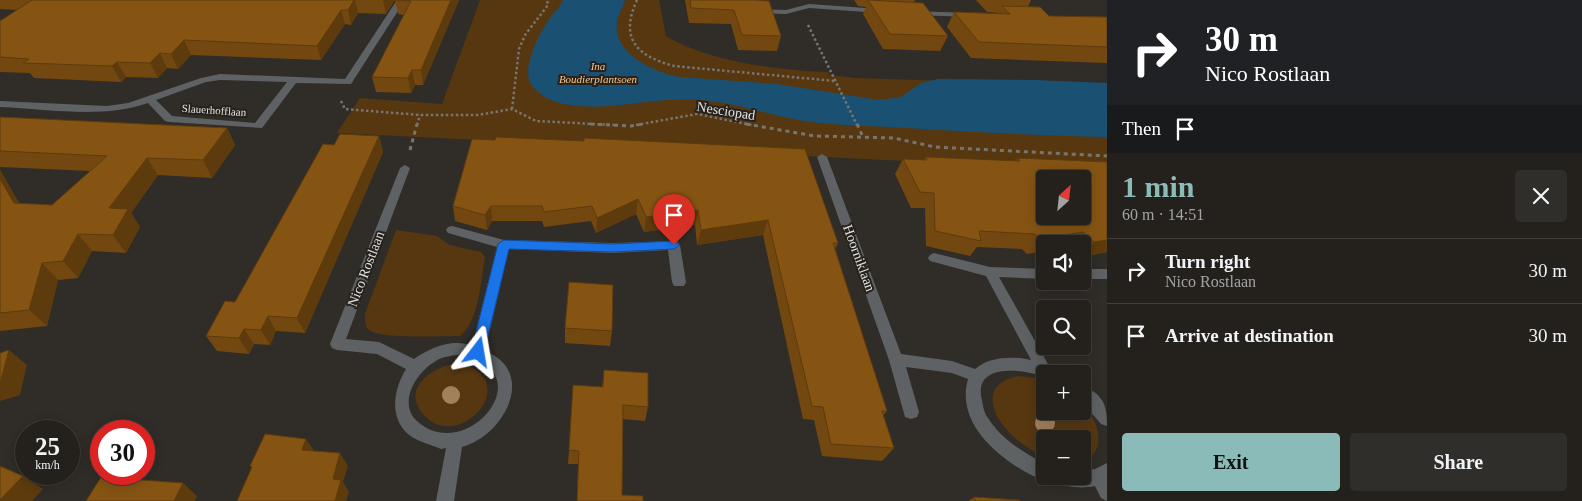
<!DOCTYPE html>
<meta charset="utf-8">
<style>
:root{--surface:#24211d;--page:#302e2a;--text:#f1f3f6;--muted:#a3a3a4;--line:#413e3b;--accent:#8bbbb9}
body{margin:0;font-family:"Times New Roman",serif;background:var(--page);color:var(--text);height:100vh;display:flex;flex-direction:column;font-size:19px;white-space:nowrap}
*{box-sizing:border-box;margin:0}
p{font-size:16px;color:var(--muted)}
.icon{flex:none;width:28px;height:28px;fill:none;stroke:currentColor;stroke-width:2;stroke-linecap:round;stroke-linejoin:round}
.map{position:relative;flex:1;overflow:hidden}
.details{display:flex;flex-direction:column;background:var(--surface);width:475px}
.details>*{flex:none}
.hud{background:#202124;color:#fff;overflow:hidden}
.needle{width:32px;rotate:27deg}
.controls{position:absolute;left:1036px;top:170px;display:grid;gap:10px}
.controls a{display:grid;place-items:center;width:55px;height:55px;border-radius:5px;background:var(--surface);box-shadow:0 2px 12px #0003,0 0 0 1px var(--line);font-size:25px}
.speed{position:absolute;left:15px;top:420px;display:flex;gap:10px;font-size:25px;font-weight:700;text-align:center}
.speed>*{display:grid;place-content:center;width:65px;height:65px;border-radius:50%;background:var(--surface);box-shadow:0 2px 12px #0003,0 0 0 1px var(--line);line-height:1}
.speed small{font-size:12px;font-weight:400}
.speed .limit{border:8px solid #d22;background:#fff;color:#111}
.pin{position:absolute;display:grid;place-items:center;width:42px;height:42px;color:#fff;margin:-51px -21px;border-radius:50% 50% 50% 0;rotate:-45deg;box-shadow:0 0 5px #0007}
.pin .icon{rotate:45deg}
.me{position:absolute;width:55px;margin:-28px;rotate:14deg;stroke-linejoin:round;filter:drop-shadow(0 0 4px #0008)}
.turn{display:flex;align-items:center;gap:18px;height:105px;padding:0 15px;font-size:22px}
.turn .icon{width:65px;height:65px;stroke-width:2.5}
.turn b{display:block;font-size:35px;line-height:42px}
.then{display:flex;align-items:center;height:48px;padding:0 15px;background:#0003;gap:10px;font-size:19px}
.round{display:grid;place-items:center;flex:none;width:52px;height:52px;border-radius:5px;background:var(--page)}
.overview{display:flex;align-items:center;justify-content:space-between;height:85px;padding:0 15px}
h1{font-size:30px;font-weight:700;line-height:38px;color:var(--accent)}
.button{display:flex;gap:10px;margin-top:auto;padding:10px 15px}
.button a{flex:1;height:58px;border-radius:5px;background:var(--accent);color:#111;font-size:20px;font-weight:700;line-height:58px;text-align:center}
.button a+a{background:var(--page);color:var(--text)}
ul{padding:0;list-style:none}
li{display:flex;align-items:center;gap:15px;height:65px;padding:0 15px;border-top:1px solid var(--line)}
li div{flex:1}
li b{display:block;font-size:19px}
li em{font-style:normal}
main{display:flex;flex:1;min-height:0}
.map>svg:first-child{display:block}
.green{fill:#563710}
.water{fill:#1a5173}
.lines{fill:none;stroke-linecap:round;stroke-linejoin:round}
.path-far1{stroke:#787570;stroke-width:2.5;stroke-dasharray:2.5 2.5;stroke-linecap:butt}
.path{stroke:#787570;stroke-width:3;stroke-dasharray:4 4;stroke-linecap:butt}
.minor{fill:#5f6264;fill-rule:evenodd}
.tree{fill:#a2805b}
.wall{fill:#724810}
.shaded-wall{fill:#5d3b0d}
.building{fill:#855413;stroke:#5d3b0d;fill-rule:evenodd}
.route{fill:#1a73e8;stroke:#114b97}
.labels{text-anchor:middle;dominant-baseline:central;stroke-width:4;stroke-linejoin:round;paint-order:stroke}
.far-park-label{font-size:11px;font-style:italic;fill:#ffc586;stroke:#26221d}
.far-street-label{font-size:11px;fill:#e4e1de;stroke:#26221d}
.street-label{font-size:14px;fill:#e4e1de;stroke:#26221d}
</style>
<main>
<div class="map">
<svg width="1107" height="501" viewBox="0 0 1107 501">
<rect width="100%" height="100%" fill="#302c27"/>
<path class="green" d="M 480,0 L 659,0 L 666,36 C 710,62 777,70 828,72 L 829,75 L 856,78 L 1107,86 L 1107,171 L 337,133 L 360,98 L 442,104 Z
M 396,230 L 437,236 L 450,245 L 481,252 L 485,257 C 481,280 479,321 460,336 C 441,336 385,339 371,331 C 364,328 365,321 365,314 Z
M 460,363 C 526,381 457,455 423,414 C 400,387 435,365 460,363 Z
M 1018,376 L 1035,378 L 1045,381 L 1045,411 L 1082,411 L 1083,405 C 1100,422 1107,451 1083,462 L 1082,439 L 1045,439 L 1045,457 C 1033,451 1022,445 1013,436 C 990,415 980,384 1018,376 Z"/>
<path class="water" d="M 563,0 L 625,0 C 623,7 618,15 617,22 C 612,54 656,73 680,77 L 777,84 L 879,100 L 901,97 L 921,83 L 938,79 L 1035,80 L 1107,83 L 1107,137 C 1040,136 974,132 907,128 C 878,126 849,126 820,123 C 788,120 756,109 724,103 C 699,98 671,99 645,102 C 614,106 552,116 531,84 C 521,69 540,31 550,18 C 554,12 560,7 563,0 Z"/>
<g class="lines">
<path class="path-far1" d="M 637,0 C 619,39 637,56 674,66 L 835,81
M 808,25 L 857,125
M 341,101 L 345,109 L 420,115 L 478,115 L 512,109 L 536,121 L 614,125
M 512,109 L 519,49 L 525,35 L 548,5 L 547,0
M 417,125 L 420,115
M 636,125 L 697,114 L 752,125"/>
<path class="path" d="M 590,124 L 631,126 L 643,124
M 746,124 L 815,136 L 894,138 L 935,147 L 1107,156
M 857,124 L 863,137
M 410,150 L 417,124"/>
<path class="minor" d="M 397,0 L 405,0 L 351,84 L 296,83 L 262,128 L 169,122 L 165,121 L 148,103 C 103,119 48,109 0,107 L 0,101 L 107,106 L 128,103 L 201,78 L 220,74 L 345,79 ZM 220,80 L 287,82 L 255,123 L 172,116 L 156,100 L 206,82 Z
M 809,4 L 880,9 L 884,11 L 880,13 L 809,8 L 786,14 L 757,13 L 753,11 L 757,9 L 786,10 Z
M 912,11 L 970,13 L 974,15 L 970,17 L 915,15 L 911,13 Z
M 822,154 L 827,157 L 901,354 L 952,361 L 975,369 C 990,356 1013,356 1031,360 L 986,276 L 930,261 L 928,258 L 930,255 L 934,253 L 990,267 L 1045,269 L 1045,279 L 999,277 L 1049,366 L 1058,369 L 1060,374 L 1045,374 L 1045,377 C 1024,369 972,362 982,400 C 983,406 984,413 988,418 C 1001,439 1024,453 1045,464 L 1045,476 L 1082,476 L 1082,471 L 1095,469 L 1107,463 L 1107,501 L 1101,498 L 1095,486 C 1081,489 1066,487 1053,482 L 1051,478 L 1045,481 C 1007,466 954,427 968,379 L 952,373 L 906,367 L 919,412 L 917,417 L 911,419 L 905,417 L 889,360 L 817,157 Z
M 405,165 L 410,168 L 346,339 L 379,342 L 414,359 C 430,348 453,338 472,346 L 497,247 L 448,233 L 446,230 L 448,227 L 452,226 L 504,240 L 613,243 L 674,241 L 678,242 L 680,245 L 686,282 L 684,286 L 674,286 L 672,282 L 668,250 L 613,253 L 509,249 L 485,351 C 538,372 504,436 462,447 L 454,501 L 436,501 L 446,448 L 441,449 C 432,445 420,442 412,437 C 388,421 393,390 406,369 L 377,354 L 337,350 L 332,348 L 330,344 L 400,168 ZM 461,354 C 468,357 476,359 483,363 C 528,390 461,461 417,421 C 397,403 417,371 436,361 C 443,356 453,356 461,354 Z
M 1082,269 L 1107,269 L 1107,279 L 1082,279 Z
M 1082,386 C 1104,394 1107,406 1107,426 L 1101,424 L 1082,402 Z"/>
</g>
<g class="tree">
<circle cx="451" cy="395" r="9"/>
<circle cx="1045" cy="423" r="10"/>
</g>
<path class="wall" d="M 0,0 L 395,0 L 386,14 L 358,13 L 351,25 L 345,24 L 321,60 L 191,55 L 178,69 L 167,68 L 158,78 L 126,77 L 121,82 L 34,78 L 30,73 L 0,72 L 0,21 L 17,10 L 0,9 Z
M 395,0 L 459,0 L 423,85 L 415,85 L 411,93 L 376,92 L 372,77 L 404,15 L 398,14 Z
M 685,0 L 764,0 L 781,36 L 777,51 L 738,50 L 731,24 L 689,23 Z
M 854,0 L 915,0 L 914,2 L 948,36 L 940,51 L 883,49 L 863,14 L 866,7 L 858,6 Z
M 976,0 L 1031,0 L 1028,7 L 1049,16 L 1107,17 L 1107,63 L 971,58 L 947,27 L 954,12 L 998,14 L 998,13 L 987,12 Z
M 0,117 L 227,128 L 235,145 L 212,178 L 158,175 L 131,213 L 140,227 L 126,253 L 92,251 L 78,278 L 58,280 L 47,326 L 0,331 L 0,170 L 19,203 L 52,205 L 90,171 L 0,167 Z
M 379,136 L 383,152 L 305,333 L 276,331 L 270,345 L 254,344 L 249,354 L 217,351 L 206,336 L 235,302 L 334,145 Z
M 495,140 L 584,141 L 838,243 L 835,249 L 887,411 L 883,416 L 894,448 L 882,461 L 822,456 L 814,420 L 803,419 L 763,235 L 697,245 L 695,225 L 644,232 L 636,214 L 596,233 L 591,221 L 544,227 L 542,221 L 492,221 L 487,230 L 455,221 L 453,206 Z
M 926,157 L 1016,161 L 1018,158 L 1107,162 L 1107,252 L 1082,257 L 1082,244 L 1045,244 L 1045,251 L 1027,254 L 1022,249 L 977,247 L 970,256 L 926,246 L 925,208 L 911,208 L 895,174 L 903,159 L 924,160 Z
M 565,328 L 612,331 L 610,346 L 565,343 Z
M 604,370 L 648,407 L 645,421 L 623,419 L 577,501 L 578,464 L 568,464 L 569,450 L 602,387 Z
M 974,497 L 1020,501 L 968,501 Z"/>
<path class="shaded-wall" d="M 354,0 L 355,0 L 358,13 L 351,25 L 348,10 Z
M 383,0 L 395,0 L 386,14 Z
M 451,0 L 459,0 L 423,85 L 421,70 Z
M 341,10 L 345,24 L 321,60 L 317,46 Z
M 184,40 L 191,55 L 178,69 L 171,54 Z
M 160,53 L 167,68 L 158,78 L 150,63 Z
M 117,62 L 126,77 L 121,82 L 112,66 Z
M 412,70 L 415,85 L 411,93 L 408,78 Z
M 227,128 L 235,145 L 212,178 L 203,160 Z
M 379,136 L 383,152 L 305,333 L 297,318 Z
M 147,158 L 158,175 L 131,213 L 140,227 L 126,253 L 113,235 L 109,208 Z
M 0,170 L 29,220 L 14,203 L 0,179 Z
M 638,199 L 636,214 L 596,233 L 597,218 Z
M 491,206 L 492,221 L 487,230 L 485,215 Z
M 698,210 L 695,225 L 644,232 L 646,217 Z
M 768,220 L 763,235 L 697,245 L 701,230 Z
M 78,234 L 92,251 L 78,278 L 63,261 Z
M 1107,240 L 1107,252 L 1082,257 L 1082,255 L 1094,242 Z
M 42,263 L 58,280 L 47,326 L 29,310 Z
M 268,316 L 276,331 L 270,345 L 261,330 Z
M 244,329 L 254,344 L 249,354 L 239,338 Z
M 9,350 L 27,365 L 20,395 L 0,401 L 0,381 Z
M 306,439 L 315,452 L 302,450 Z
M 340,453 L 348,466 L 343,482 L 349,492 L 346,501 L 335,501 L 333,479 Z
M 23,476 L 43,489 L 32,501 L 0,501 L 0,500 Z
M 183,483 L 197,496 L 195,501 L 174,501 Z"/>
<path class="building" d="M 32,0 L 354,0 L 348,10 L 341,10 L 317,46 L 184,40 L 171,54 L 160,53 L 150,63 L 117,62 L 112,66 L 23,63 L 29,59 L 0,57 L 0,21 Z
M 395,0 L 451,0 L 421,70 L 412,70 L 408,78 L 372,77 L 411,1 Z
M 690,0 L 755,0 L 769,1 L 781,36 L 742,35 L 734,10 L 691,8 Z
M 868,0 L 923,3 L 948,36 L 890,34 Z
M 1002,6 L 1040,7 L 1049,16 L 1107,17 L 1107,47 L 979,42 L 954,12 L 1010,14 Z
M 0,117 L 227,128 L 203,160 L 147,158 L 109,208 L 128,209 L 113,235 L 78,234 L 63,261 L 42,263 L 29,310 L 0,313 L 0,179 L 14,203 L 52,205 L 107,156 L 0,151 Z
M 340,134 L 379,136 L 297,318 L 268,316 L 261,330 L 244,329 L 239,338 L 206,336 L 225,301 L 235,302 L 323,144 L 334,145 Z
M 496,137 L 584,141 L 584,138 L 805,149 L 838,243 L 833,243 L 887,411 L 882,411 L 894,448 L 831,444 L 823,407 L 812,406 L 768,220 L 701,230 L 698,210 L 646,217 L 638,199 L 597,218 L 592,206 L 544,212 L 542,206 L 491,206 L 485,215 L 453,206 L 472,139 L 495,140 Z
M 926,157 L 1020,161 L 1018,158 L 1107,162 L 1107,240 L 1094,242 L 1083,232 L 1039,239 L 1035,234 L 979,231 L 981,241 L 935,231 L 934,193 L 920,192 L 903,159 L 927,160 ZM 1045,179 L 1082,179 L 1082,216 L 1045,216 Z
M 569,282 L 613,285 L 612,331 L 565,328 Z
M 9,350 L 1,380 L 0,381 L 0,353 Z
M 604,370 L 648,373 L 648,407 L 623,405 L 622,495 L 643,496 L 643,501 L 577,501 L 579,451 L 569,450 L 573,385 L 603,387 Z
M 265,434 L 306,439 L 302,450 L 340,453 L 333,479 L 341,480 L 335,501 L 237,501 L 252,467 L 250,466 Z
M 0,466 L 23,476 L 0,500 Z
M 101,477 L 183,483 L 174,501 L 86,501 Z
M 974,497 L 1019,500 L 1020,501 L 976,501 Z"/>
<path class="route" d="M 504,240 L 613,244 L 674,241 L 680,245 L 674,249 L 613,252 L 509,249 L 484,352 L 482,356 L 478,357 L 473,356 L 471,352 L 498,244 Z"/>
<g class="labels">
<g class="far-park-label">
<text x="598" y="66">Ina<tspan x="598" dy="13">Boudierplantsoen</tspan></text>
</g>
<g class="far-street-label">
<text transform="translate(214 110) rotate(4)">Slauerhofflaan</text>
</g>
<g class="street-label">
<text transform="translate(726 111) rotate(9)">Nesciopad</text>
<text transform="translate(859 258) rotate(70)">Hoorniklaan</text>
<text transform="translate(366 269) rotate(-69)">Nico Rostlaan</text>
</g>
</g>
</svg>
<div class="controls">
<a><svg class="needle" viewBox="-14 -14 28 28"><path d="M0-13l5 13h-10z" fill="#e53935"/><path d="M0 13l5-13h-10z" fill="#a3a3a4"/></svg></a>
<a><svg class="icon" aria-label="sound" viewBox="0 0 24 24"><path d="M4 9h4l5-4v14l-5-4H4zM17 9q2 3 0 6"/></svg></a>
<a><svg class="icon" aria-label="search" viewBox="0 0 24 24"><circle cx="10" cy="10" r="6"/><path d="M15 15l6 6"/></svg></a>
<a>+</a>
<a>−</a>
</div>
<div class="speed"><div>25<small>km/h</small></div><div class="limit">30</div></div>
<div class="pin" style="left:674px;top:245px;background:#d93025"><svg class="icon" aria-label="arrive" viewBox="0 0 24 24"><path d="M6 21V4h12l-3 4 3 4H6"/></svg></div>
<svg class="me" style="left:478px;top:352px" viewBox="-20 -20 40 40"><path d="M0-17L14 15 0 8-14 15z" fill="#1a73e8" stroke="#fff" stroke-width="4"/></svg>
</div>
<section class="details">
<div class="hud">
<div class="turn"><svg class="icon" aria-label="right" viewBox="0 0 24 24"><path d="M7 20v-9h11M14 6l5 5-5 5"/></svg><div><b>30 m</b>Nico Rostlaan</div></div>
<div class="then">Then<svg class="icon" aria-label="arrive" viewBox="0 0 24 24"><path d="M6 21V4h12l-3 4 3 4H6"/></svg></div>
</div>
<div class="overview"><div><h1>1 min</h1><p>60 m · 14:51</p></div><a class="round"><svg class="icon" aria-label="close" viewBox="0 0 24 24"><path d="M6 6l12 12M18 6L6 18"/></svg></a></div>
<ul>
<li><svg class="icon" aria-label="right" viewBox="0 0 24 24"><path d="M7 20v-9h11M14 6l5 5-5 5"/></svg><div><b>Turn right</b><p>Nico Rostlaan</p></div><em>30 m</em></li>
<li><svg class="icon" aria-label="arrive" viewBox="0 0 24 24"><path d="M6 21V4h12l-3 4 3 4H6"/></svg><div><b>Arrive at destination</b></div><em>30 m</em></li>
</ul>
<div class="button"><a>Exit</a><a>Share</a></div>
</section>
</main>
